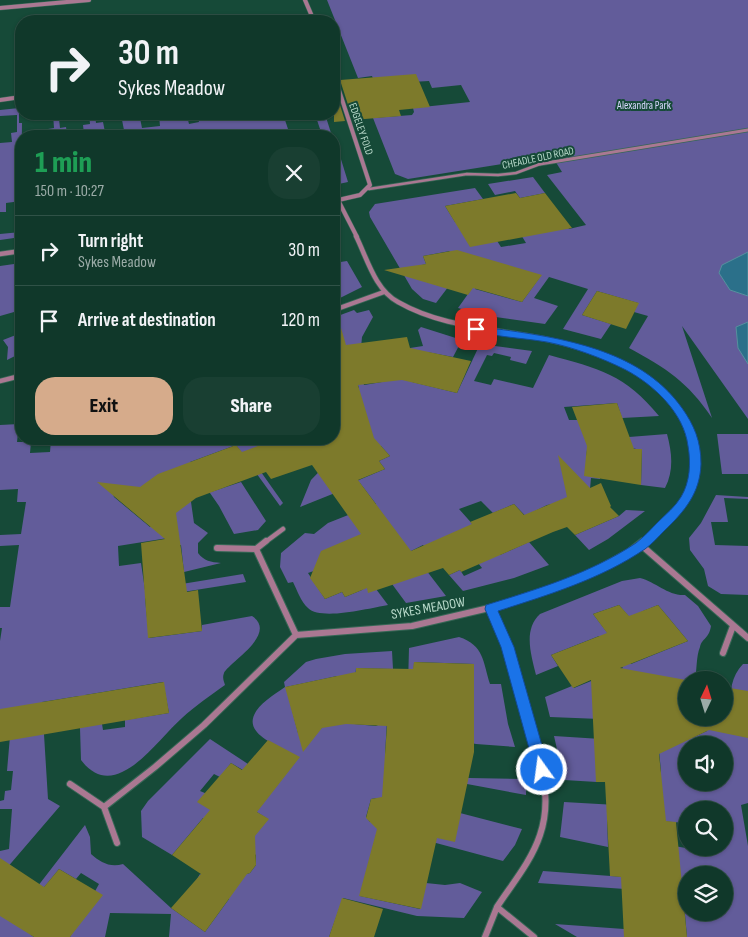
<!DOCTYPE html>
<meta charset="utf-8">
<style>
:root{--surface:#10382a;--page:#193f32;--text:#f1f3f6;--muted:#9caca8;--line:#305247;--accent:#d6ab8b}
body{margin:0;font-family:"Sofia Sans Condensed",sans-serif;background:var(--page);color:var(--text);height:100vh;display:flex;flex-direction:column;font-size:19px;white-space:nowrap}
*{box-sizing:border-box;margin:0}
p{font-size:16px;color:var(--muted)}
.icon{flex:none;width:28px;height:28px;fill:none;stroke:currentColor;stroke-width:2;stroke-linecap:round;stroke-linejoin:round}
.map{position:relative;flex:1;overflow:hidden}
.panel{position:absolute;left:15px;top:130px;width:325px;height:315px;display:flex;flex-direction:column;background:var(--surface);border-radius:20px;box-shadow:0 1px 4px #0004,0 0 0 1px var(--line)}
.panel>*{flex:none}
.top-card{position:absolute;left:15px;top:15px;width:325px;height:105px;border-radius:20px;box-shadow:0 1px 4px #0004,0 0 0 1px var(--line);background:#10382a;color:var(--text);overflow:hidden}
.needle{width:32px;rotate:4deg}
.fabs{position:absolute;left:678px;top:671px;display:grid;gap:10px}
.fabs a{display:grid;place-items:center;width:55px;height:55px;border-radius:50%;background:var(--surface);box-shadow:0 1px 4px #0004,0 0 0 1px var(--line);font-size:25px}
.pin{position:absolute;display:grid;place-items:center;width:42px;height:42px;color:#fff;margin:-21px;border-radius:10px;box-shadow:0 2px 8px #0006}
.me{position:absolute;width:55px;margin:-28px;rotate:346deg;stroke-linejoin:round;filter:drop-shadow(0 0 4px #0008)}
.turn{display:flex;align-items:center;gap:18px;height:105px;padding:0 20px;font-size:22px}
.turn .icon{width:65px;height:65px;stroke-width:2.5}
.turn b{display:block;font-size:35px;line-height:42px}
.round{display:grid;place-items:center;flex:none;width:52px;height:52px;border-radius:20px;background:var(--page)}
.overview{display:flex;align-items:center;justify-content:space-between;height:85px;padding:0 20px}
h1{font-size:30px;font-weight:800;line-height:38px;color:#1e9e55}
.primary-button{display:flex;gap:10px;margin-top:auto;padding:10px 20px}
.primary-button a{flex:1;height:58px;border-radius:20px;background:var(--accent);color:#111;font-size:20px;font-weight:800;line-height:58px;text-align:center}
.primary-button a+a{background:var(--page);color:var(--text)}
ul{padding:0;list-style:none}
li{display:flex;align-items:center;gap:15px;height:70px;padding:0 20px;border-top:1px solid var(--line)}
li div{flex:1}
li b{display:block;font-size:19px}
li em{font-style:normal}
.map>svg:first-child{display:block}
.green{fill:#625c9a;fill-rule:evenodd}
.water{fill:#2b708a;stroke:#56909e}
.building{fill:#7d7a2b}
.lines{fill:none;stroke-linecap:round;stroke-linejoin:round}
.service-casing{stroke:#376756;stroke-width:4}
.pedestrian-casing{stroke:#376756;stroke-width:4.5}
.minor-far2-casing{stroke:#376756;stroke-width:5}
.minor-far1-casing{stroke:#376756;stroke-width:6}
.minor-casing{stroke:#376756;stroke-width:8}
.service{stroke:#aa7892;stroke-width:2.5}
.pedestrian{stroke:#aa7892;stroke-width:3}
.minor-far2{stroke:#aa7892;stroke-width:4}
.minor-far1{stroke:#aa7892;stroke-width:4.5}
.minor{stroke:#aa7892;stroke-width:6}
.route{fill:#1a73e8;stroke:#114b97}
.labels{text-anchor:middle;dominant-baseline:central;stroke-width:4;stroke-linejoin:round;paint-order:stroke}
.far-park-label{font-size:11px;fill:#d8d7fd;stroke:#164a38}
.far-street-label{font-size:11px;fill:#badbcc;stroke:#164a38}
.street-label{font-size:14px;fill:#badbcc;stroke:#164a38}
</style>
<div class="map">
<svg width="748" height="937" viewBox="0 0 748 937">
<rect width="100%" height="100%" fill="#164a38"/>
<path class="green" d="M 327,0 L 748,0 L 748,419 L 682,326 L 712,418 C 687,381 667,369 629,348 L 648,316 L 634,312 L 638,303 L 597,291 L 582,315 L 611,324 L 601,339 L 563,329 L 588,289 L 549,277 L 534,298 L 558,306 L 545,324 L 488,316 L 458,308 L 478,280 L 458,274 L 436,303 L 423,299 L 412,289 L 370,217 L 369,212 L 375,204 L 475,188 L 483,199 L 445,206 L 455,222 L 492,233 L 501,247 L 526,243 L 512,220 L 557,212 L 569,229 L 586,225 L 547,175 L 562,172 L 552,156 L 408,179 L 395,174 L 373,118 L 412,115 L 414,112 L 413,108 L 470,102 L 461,85 L 432,88 L 429,81 L 375,84 L 372,76 L 358,78 ZM 450,251 L 427,273 L 422,265 L 426,264 L 423,256 ZM 491,270 L 540,277 L 522,302 L 475,289 Z
M 19,108 L 19,123 L 22,123 L 21,201 L 6,203 L 6,212 L 0,212 L 0,234 L 21,232 L 21,237 L 0,240 L 0,143 L 12,142 L 11,133 L 17,132 L 17,115 L 0,116 L 0,110 Z
M 53,114 L 56,114 L 56,119 L 59,119 L 60,128 L 66,127 L 67,134 L 84,134 L 83,125 L 90,124 L 89,114 L 95,114 L 96,123 L 103,122 L 105,132 L 124,130 L 122,120 L 129,120 L 128,114 L 132,114 L 133,119 L 140,118 L 142,128 L 160,126 L 159,116 L 164,116 L 164,114 L 176,114 L 178,121 L 188,120 L 189,124 L 199,122 L 197,114 L 216,114 L 217,118 L 237,116 L 239,120 L 249,119 L 248,114 L 283,114 L 290,135 L 321,132 L 315,114 L 325,114 L 331,133 L 306,136 L 46,136 L 49,136 L 48,129 L 54,128 Z
M 334,156 L 340,156 L 348,182 L 334,185 Z
M 533,177 L 545,193 L 520,198 L 515,191 L 495,195 L 488,184 Z
M 347,261 L 362,287 L 334,301 L 334,263 Z
M 21,263 L 21,310 L 0,316 L 0,266 Z
M 354,310 L 357,313 L 369,310 L 373,317 L 362,337 L 359,370 L 364,385 L 382,382 L 415,363 L 410,348 L 423,346 L 418,330 L 421,327 L 462,340 L 453,357 L 427,352 L 412,382 L 457,393 L 480,344 L 532,351 L 526,364 L 510,360 L 511,357 L 494,353 L 492,356 L 487,355 L 474,381 L 491,385 L 494,379 L 533,388 L 549,355 C 598,368 626,375 659,416 L 622,418 L 617,403 L 564,407 L 569,420 L 577,420 L 629,437 L 667,434 C 672,453 674,470 665,488 L 641,485 L 642,450 C 623,447 604,443 587,450 L 586,457 L 601,463 L 600,479 L 591,478 L 590,489 L 575,500 L 547,505 L 535,511 L 535,526 L 514,504 L 493,513 L 481,501 L 459,509 L 500,555 L 529,542 L 549,565 L 514,578 L 463,591 L 449,575 L 460,570 L 464,576 L 482,568 L 478,563 L 431,553 L 423,545 L 411,551 L 325,567 L 308,573 L 325,599 L 342,592 L 345,597 L 362,590 L 370,581 L 388,605 C 370,608 321,621 308,608 C 301,602 297,590 293,582 L 288,583 L 280,567 L 281,553 L 305,533 L 314,534 L 328,523 L 376,504 L 360,483 L 300,507 L 311,480 L 340,450 L 332,439 L 334,404 L 335,404 L 334,390 L 359,388 L 335,317 ZM 381,446 L 390,456 L 379,461 L 385,469 L 347,485 L 370,450 Z
M 21,333 L 21,353 L 7,360 L 8,347 L 3,340 Z
M 19,424 L 17,442 L 31,442 L 30,453 L 50,452 L 51,440 L 56,439 L 276,439 L 266,443 L 269,449 L 261,472 L 283,503 L 280,506 L 236,445 L 190,462 L 211,492 L 241,482 L 266,521 L 258,530 L 234,534 L 219,506 L 210,493 L 180,470 L 135,491 L 113,494 L 114,497 L 150,527 L 187,499 L 191,502 L 194,523 L 208,533 L 198,543 L 198,553 C 204,561 211,562 221,563 L 184,572 L 181,545 L 175,545 L 174,537 L 118,546 L 119,566 L 141,563 L 145,590 L 243,574 L 246,582 L 145,598 L 149,638 L 202,631 L 202,625 L 252,616 C 279,634 228,663 224,673 C 222,678 224,681 225,685 C 211,695 195,706 182,718 C 156,741 115,805 81,760 L 79,696 L 42,702 L 48,799 L 60,806 L 0,876 L 0,851 L 9,849 L 12,809 L 0,809 L 0,801 L 4,800 L 5,791 L 11,790 L 13,771 L 7,771 L 10,736 L 0,737 L 0,641 L 2,628 L 0,628 L 0,607 L 10,607 L 19,545 L 0,546 L 0,535 L 21,534 L 26,502 L 17,502 L 18,489 L 0,490 L 0,425 ZM 163,682 L 169,713 L 125,720 L 125,727 L 103,730 L 102,724 L 85,695 Z
M 717,434 L 748,434 L 748,474 L 722,474 Z
M 716,495 L 748,497 L 748,499 L 724,498 L 728,522 L 711,522 L 715,545 L 748,546 L 748,595 L 721,594 L 708,586 L 704,569 L 690,550 L 689,538 L 701,523 Z
M 626,510 L 645,511 L 608,539 L 589,550 L 575,535 L 619,516 Z
M 423,566 L 446,596 L 406,603 L 392,584 Z
M 640,578 C 656,582 668,596 685,595 L 698,606 L 711,626 C 709,639 702,638 700,647 C 696,657 697,669 695,680 L 686,680 L 686,692 L 656,707 L 674,718 L 692,738 L 707,731 L 700,724 L 715,718 L 730,721 C 730,701 728,679 743,664 L 748,664 L 748,803 L 741,805 L 748,846 L 748,937 L 687,937 L 683,893 L 538,883 L 543,871 L 638,878 L 668,845 L 686,848 L 724,848 L 724,810 L 686,810 L 686,829 L 685,823 L 607,817 L 608,847 L 560,837 L 564,802 L 651,807 L 661,771 L 659,751 L 597,782 L 564,780 L 554,736 L 601,739 L 600,719 L 550,717 L 545,697 L 572,686 L 574,688 L 623,668 L 599,636 L 551,655 L 558,666 L 536,675 C 531,654 523,630 540,614 L 622,581 ZM 619,605 L 631,619 L 643,611 L 658,605 L 688,641 L 631,664 L 593,614 ZM 686,745 L 724,745 L 724,782 L 686,782 ZM 686,875 L 724,875 L 724,912 L 686,912 Z
M 459,637 C 484,645 483,662 490,684 L 501,684 L 508,724 L 515,747 L 476,744 L 436,736 L 428,768 L 469,778 L 526,779 L 526,795 L 467,784 L 397,802 L 377,798 L 371,799 L 366,817 L 370,822 L 460,813 L 522,829 L 515,845 L 503,861 L 436,843 L 376,835 L 360,896 L 420,909 L 426,883 L 445,885 L 460,883 L 482,892 L 464,918 L 417,916 L 343,898 L 329,937 L 169,937 L 171,914 L 110,913 L 105,937 L 70,937 L 99,884 L 81,873 L 76,879 L 59,869 L 27,908 L 31,935 L 34,937 L 0,937 L 0,909 L 14,917 L 85,825 L 90,837 L 91,854 C 100,862 110,868 123,864 L 171,908 L 205,932 L 229,899 L 197,879 L 200,874 L 215,883 L 250,873 L 256,865 L 256,855 L 203,818 L 172,855 L 142,837 L 141,811 L 148,801 L 210,739 L 248,764 L 268,741 C 233,720 266,700 285,687 L 284,682 L 306,662 L 316,659 L 345,654 L 392,651 L 393,669 L 356,668 L 353,710 L 354,724 L 376,726 L 387,721 L 385,755 L 407,722 L 409,648 ZM 414,662 L 474,664 L 413,698 ZM 337,676 L 318,712 L 322,728 L 298,733 L 286,687 ZM 231,763 L 268,785 L 249,807 L 268,819 L 200,791 L 214,774 L 220,777 Z
M 555,924 L 624,929 L 624,937 L 577,937 Z"/>
<path class="water" d="M 748,252 L 748,296 L 730,290 L 719,273 L 722,265 Z
M 748,322 L 748,364 L 738,348 L 736,327 Z"/>
<path class="building" d="M 416,74 L 430,107 L 399,110 L 401,116 L 353,120 L 340,80 Z
M 334,86 L 345,121 L 334,122 Z
M 516,193 L 520,198 L 545,193 L 572,228 L 470,247 L 445,206 Z
M 457,250 L 542,275 L 522,302 L 473,288 L 468,295 L 384,270 L 426,264 L 423,256 Z
M 597,291 L 639,303 L 626,329 L 582,315 Z
M 341,328 L 346,345 L 407,337 L 410,348 L 471,361 L 457,393 L 402,380 L 358,385 L 374,438 L 390,456 L 379,461 L 385,469 L 358,480 L 411,551 L 472,524 L 470,522 L 514,504 L 524,515 L 567,497 L 558,455 L 590,488 L 601,483 L 611,506 L 610,507 L 619,516 L 575,535 L 567,527 L 553,532 L 461,572 L 460,570 L 449,575 L 443,568 L 368,593 L 367,588 L 345,597 L 342,592 L 325,599 L 310,578 L 321,551 L 361,534 L 312,465 L 271,479 L 266,472 L 196,498 L 176,513 L 187,592 L 198,590 L 202,631 L 148,638 L 141,543 L 165,539 L 97,482 L 140,487 L 158,474 L 236,445 L 242,452 L 276,439 L 334,439 L 334,329 Z
M 617,403 L 634,449 L 642,449 L 641,485 L 584,476 L 587,446 L 572,407 Z
M 619,605 L 629,616 L 658,605 L 688,641 L 620,668 L 686,680 L 686,718 L 724,718 L 724,687 L 748,691 L 748,738 L 709,730 L 659,754 L 666,821 L 676,822 L 687,937 L 624,937 L 621,877 L 610,876 L 605,782 L 596,782 L 591,680 L 573,688 L 551,655 L 607,633 L 593,614 Z
M 414,662 L 474,664 L 474,752 L 455,842 L 437,838 L 421,909 L 359,896 L 377,829 L 366,818 L 371,799 L 382,797 L 387,726 L 346,724 L 322,728 L 303,752 L 285,687 L 356,672 L 356,668 L 413,669 Z
M 164,682 L 169,713 L 0,742 L 0,709 Z
M 268,740 L 300,757 L 257,812 L 269,819 L 255,836 L 256,865 L 250,873 L 247,874 L 205,932 L 171,908 L 201,874 L 172,855 L 210,810 L 197,802 L 231,763 L 242,770 Z
M 0,858 L 44,887 L 59,869 L 103,895 L 70,937 L 34,937 L 0,916 Z
M 342,898 L 383,909 L 374,937 L 329,937 Z"/>
<g class="lines">
<g class="service-casing">
<path id="service" d="M 369,189 L 467,174 L 498,175 L 516,173 L 540,164"/>
</g>
<g class="pedestrian-casing">
<path id="pedestrian" d="M 540,164 L 748,130"/>
</g>
<g class="minor-far2-casing">
<path id="minor-far2" d="M 305,0 L 314,21
M 0,8 L 89,0
M 334,75 L 370,185 L 360,195 L 334,201
M 0,100 L 21,97
M 338,200 L 357,237"/>
</g>
<g class="minor-far1-casing">
<path id="minor-far1" d="M 356,236 C 367,258 375,290 398,302 C 438,325 485,328 529,336 C 572,343 614,356 650,381 C 671,396 689,419 693,445 C 701,488 673,519 641,543
M 0,254 L 21,251
M 334,310 L 384,292
M 0,381 L 20,376
M 264,543 L 283,529"/>
</g>
<g class="minor-casing">
<path id="minor" d="M 641,545 L 748,638
M 217,548 L 256,549 L 296,635
M 256,549 L 266,541
M 491,609 C 506,642 514,676 524,710 C 536,752 555,791 540,835 C 531,862 512,884 497,907 L 534,937
M 723,653 L 733,626
M 70,784 L 104,807 L 117,843
M 104,807 L 155,767 L 204,725 L 296,635 L 412,626 L 502,605 L 545,591 L 589,574 L 629,552 L 643,541
M 485,937 L 497,907"/>
</g>
<use href="#service" class="service"/>
<use href="#pedestrian" class="pedestrian"/>
<use href="#minor-far2" class="minor-far2"/>
<use href="#minor-far1" class="minor-far1"/>
<use href="#minor" class="minor"/>
</g>
<path class="route" d="M 476,326 C 547,336 637,344 682,408 C 694,425 701,441 701,464 C 700,493 685,511 664,531 C 658,537 652,544 645,549 C 601,579 548,595 498,611 L 514,647 L 549,770 L 547,775 L 542,776 L 537,775 L 535,770 L 501,647 L 485,609 L 486,605 C 538,589 591,573 636,543 C 644,537 651,529 658,522 C 666,514 675,507 681,497 C 690,482 691,463 688,446 C 684,413 654,385 626,370 C 602,358 573,347 547,342 C 523,338 497,337 473,331 L 473,327 Z"/>
<g class="labels">
<g class="far-park-label">
<text x="644" y="105">Alexandra Park</text>
</g>
<g class="far-street-label">
<text transform="translate(361 129) rotate(71)">EDGELEY FOLD</text>
<text transform="translate(538 158) rotate(-12)">CHEADLE OLD ROAD</text>
</g>
<g class="street-label">
<text transform="translate(428 608) rotate(-10)">SYKES MEADOW</text>
</g>
</g>
</svg>
<div class="fabs">
<a><svg class="needle" viewBox="-14 -14 28 28"><path d="M0-13l5 13h-10z" fill="#e53935"/><path d="M0 13l5-13h-10z" fill="#9caca8"/></svg></a>
<a><svg class="icon" aria-label="sound" viewBox="0 0 24 24"><path d="M4 9h4l5-4v14l-5-4H4zM17 9q2 3 0 6"/></svg></a>
<a><svg class="icon" aria-label="search" viewBox="0 0 24 24"><circle cx="10" cy="10" r="6"/><path d="M15 15l6 6"/></svg></a>
<a><svg class="icon" aria-label="layers" viewBox="0 0 24 24"><path d="M12 4l9 5-9 5-9-5zM3 14l9 5 9-5"/></svg></a>
</div>
<div class="pin" style="left:476px;top:329px;background:#d93025"><svg class="icon" aria-label="arrive" viewBox="0 0 24 24"><path d="M6 21V4h12l-3 4 3 4H6"/></svg></div>
<svg class="me" style="left:542px;top:770px" viewBox="-20 -20 40 40"><circle r="17" fill="#1a73e8" stroke="#fff" stroke-width="3"/><path d="M0-11L8 9 0 5-8 9z" fill="#fff"/></svg>
<div class="top-card">
<div class="turn"><svg class="icon" aria-label="right" viewBox="0 0 24 24"><path d="M7 20v-9h11M14 6l5 5-5 5"/></svg><div><b>30 m</b>Sykes Meadow</div></div>
</div>
<section class="panel">
<div class="overview"><div><h1>1 min</h1><p>150 m · 10:27</p></div><a class="round"><svg class="icon" aria-label="close" viewBox="0 0 24 24"><path d="M6 6l12 12M18 6L6 18"/></svg></a></div>
<ul>
<li><svg class="icon" aria-label="right" viewBox="0 0 24 24"><path d="M7 20v-9h11M14 6l5 5-5 5"/></svg><div><b>Turn right</b><p>Sykes Meadow</p></div><em>30 m</em></li>
<li><svg class="icon" aria-label="arrive" viewBox="0 0 24 24"><path d="M6 21V4h12l-3 4 3 4H6"/></svg><div><b>Arrive at destination</b></div><em>120 m</em></li>
</ul>
<div class="primary-button"><a>Exit</a><a>Share</a></div>
</section>
</div>
